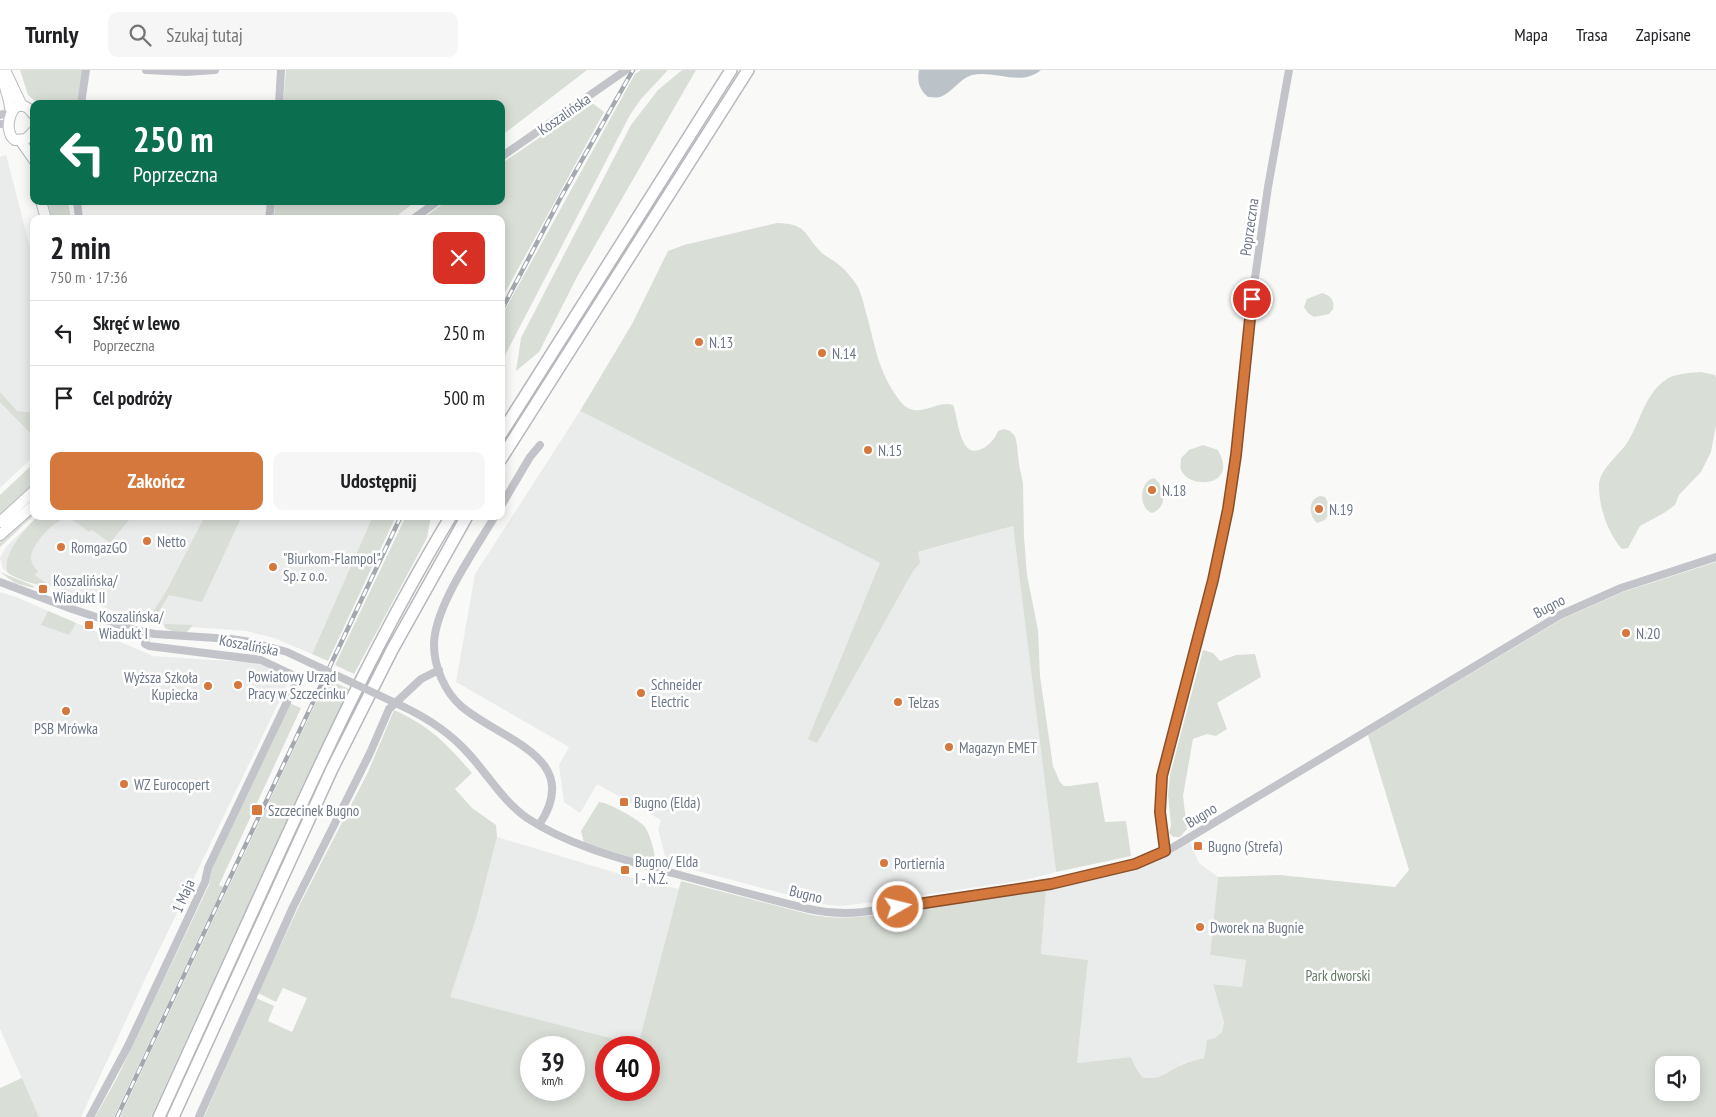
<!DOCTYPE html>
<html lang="pl">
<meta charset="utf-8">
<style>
:root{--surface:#fff;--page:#f6f6f6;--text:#202124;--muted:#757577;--line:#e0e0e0;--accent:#d4783e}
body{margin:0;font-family:"PT Sans Narrow",sans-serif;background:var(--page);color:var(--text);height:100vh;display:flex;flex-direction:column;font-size:19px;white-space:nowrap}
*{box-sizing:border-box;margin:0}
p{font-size:16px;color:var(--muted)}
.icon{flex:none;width:28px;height:28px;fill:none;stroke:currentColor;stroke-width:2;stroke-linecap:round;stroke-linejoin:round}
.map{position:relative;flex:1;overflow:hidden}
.side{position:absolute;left:30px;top:145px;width:475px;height:305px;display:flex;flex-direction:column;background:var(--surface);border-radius:10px;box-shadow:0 2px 12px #0003}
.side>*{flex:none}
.guide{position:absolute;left:30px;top:30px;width:475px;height:105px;border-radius:10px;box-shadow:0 2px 12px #0003;background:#0b6e4f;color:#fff;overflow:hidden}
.tools{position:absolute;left:1655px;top:986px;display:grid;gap:10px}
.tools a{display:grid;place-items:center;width:45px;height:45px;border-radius:10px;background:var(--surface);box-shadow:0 2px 12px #0003;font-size:25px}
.speed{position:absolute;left:520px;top:966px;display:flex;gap:10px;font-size:25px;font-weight:700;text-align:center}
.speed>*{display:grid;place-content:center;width:65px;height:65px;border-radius:50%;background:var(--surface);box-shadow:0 2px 12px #0003;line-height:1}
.speed small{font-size:12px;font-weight:400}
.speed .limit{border:8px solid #d22;background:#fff;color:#111}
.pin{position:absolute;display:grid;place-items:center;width:42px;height:42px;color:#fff;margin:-21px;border:2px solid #fff;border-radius:50%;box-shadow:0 1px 5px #0007}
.me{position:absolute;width:55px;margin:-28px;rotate:82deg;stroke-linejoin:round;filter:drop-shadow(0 0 4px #0008)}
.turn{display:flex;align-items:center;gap:18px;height:105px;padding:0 20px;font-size:22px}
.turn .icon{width:65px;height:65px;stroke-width:2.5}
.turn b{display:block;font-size:35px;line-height:42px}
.round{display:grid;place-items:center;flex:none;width:52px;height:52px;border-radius:10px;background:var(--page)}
.headline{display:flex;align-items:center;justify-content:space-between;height:85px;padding:0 20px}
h1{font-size:30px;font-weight:700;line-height:38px}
.cta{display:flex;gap:10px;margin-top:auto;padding:10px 20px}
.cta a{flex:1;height:58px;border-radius:10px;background:var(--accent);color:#fff;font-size:20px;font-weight:700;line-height:58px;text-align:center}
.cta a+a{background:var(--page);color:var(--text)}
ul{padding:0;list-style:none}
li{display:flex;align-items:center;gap:15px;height:65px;padding:0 20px;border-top:1px solid var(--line)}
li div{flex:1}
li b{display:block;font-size:19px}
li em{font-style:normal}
header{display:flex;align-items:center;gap:30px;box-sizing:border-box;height:70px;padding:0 25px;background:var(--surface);border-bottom:1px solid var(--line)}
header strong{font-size:24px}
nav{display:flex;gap:28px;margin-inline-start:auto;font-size:18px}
.search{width:350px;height:45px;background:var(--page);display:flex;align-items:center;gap:12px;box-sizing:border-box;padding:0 18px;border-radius:10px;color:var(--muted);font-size:19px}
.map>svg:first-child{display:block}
.built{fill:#eaebeb}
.green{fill:#d9ded7;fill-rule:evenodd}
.water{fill:#bbc3c9}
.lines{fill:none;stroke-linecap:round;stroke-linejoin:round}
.major-casing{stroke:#b8babf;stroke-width:12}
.highway-casing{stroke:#b5b8bc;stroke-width:14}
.minor{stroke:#c2c4c9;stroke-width:8}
.major{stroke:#fff;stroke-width:10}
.highway{stroke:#fff;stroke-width:11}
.rail-casing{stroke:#a4a8af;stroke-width:4.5}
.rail{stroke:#fff;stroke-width:2.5;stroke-dasharray:8;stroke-linecap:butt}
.minor-bridge{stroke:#c2c4c9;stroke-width:8}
.route-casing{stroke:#8a4e28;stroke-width:12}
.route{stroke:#d4783e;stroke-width:9}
.poi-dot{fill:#d4783e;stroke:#fff;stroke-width:2}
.labels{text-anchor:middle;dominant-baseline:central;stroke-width:5;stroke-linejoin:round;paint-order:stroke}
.street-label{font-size:15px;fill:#6c7686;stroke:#fff}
.poi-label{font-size:15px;fill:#6c7686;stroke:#fff;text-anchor:start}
.park-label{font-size:15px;fill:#667866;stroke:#fff}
</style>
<header>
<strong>Turnly</strong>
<div class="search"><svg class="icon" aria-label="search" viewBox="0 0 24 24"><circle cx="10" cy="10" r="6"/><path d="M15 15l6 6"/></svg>Szukaj tutaj</div>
<nav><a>Mapa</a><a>Trasa</a><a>Zapisane</a></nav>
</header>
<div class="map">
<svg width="1716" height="1047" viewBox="0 0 1716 1047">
<rect width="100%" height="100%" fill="#f9faf8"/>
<path class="built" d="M 6,85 L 34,192 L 34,386 L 0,418 L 0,87 Z
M 580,341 L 880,493 L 1013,456 L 1056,802 L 1025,810 L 882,831 L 842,836 L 827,835 L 667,793 L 658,759 L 661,750 L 597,714 L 580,743 L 564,732 L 559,695 L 569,677 L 456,612 L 475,504 Z
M 38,446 L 373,446 L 312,584 L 274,568 L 246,561 L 151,554 L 138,551 L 53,517 L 45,515 L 44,517 L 11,505 L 3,499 L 0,488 L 6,477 Z
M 0,522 L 16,527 L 153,586 L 259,593 L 291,607 L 147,905 L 81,1047 L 39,1047 L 0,959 Z
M 497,767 L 643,811 L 679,819 L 638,975 L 449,927 L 476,849 Z
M 1190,772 L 1199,793 L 1218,807 L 1210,885 L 1246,890 L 1242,917 L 1213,914 L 1224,951 L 1222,962 L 1215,968 L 1207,970 L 1204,988 L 1184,993 L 1171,1000 L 1162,1007 L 1150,1008 L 1142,1007 L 1136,998 L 1131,987 L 1077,993 L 1088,890 L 1041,884 L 1046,819 L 1137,799 L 1172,783 Z"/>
<path class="green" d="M 20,0 L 83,0 L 77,34 L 38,34 L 28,25 Z
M 286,0 L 587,0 L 501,66 L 501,34 L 283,34 Z
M 641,0 L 668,0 L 641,29 L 630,45 L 501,293 L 501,247 L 635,4 Z
M 682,0 L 696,0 L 578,205 L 539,282 L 516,301 L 521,268 L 631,55 L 658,20 Z
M 591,32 L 604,42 L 501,230 L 501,149 L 422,149 L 447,131 L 501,131 L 501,94 Z
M 48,131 L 68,131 L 71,149 L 52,149 Z
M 275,131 L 416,131 L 393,149 L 274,149 Z
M 777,153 C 806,154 803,162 819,180 C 824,186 832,189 838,194 C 846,200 852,208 858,217 C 862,225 864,236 867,246 C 874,272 878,298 893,321 C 897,327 902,335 908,338 C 923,346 938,330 953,335 C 958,346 959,387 979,380 C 988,377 995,369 998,361 L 1004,359 L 1010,361 L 1015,366 L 1017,375 L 1019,394 L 1023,414 L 1024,466 L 1027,505 L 1038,560 L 1040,606 L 1053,696 L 1060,712 L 1064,716 L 1070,716 L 1098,712 L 1105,752 L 1126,751 L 1131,786 L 1056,802 L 1013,456 L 918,482 L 920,493 L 913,501 L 817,673 L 808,669 L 880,493 L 580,341 L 632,254 L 668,181 L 684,175 Z
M 1322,223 C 1330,225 1335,230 1333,239 L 1329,244 L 1314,247 L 1308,243 L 1304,237 L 1307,229 Z
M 1701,302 L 1715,305 L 1716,308 L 1716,355 L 1711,382 L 1701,402 L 1679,425 L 1675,435 L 1664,443 L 1640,456 L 1628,478 L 1622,479 C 1607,462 1599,437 1599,415 C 1600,399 1618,386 1627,373 C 1640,353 1644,326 1664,311 C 1674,303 1689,303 1701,302 Z
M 0,322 L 17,341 L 34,343 L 34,367 L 0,332 Z
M 1203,375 L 1218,380 C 1221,387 1224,392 1223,399 C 1220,417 1188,416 1181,400 C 1180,397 1181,391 1181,388 L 1189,380 Z
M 34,393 L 34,415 L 0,447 L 0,425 Z
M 1154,408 C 1166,417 1168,437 1152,443 C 1138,438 1139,411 1154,408 Z
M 1321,426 L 1325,427 C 1330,435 1331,443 1325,450 L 1317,453 C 1308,445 1308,428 1321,426 Z
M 34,440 L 34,445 L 0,477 L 0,471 Z
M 38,446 L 132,446 L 110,473 L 92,460 L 89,462 C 82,457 75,449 66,449 C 54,449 31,476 31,487 C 31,493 34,497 38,501 L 35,505 L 46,513 L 44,517 C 33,513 18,510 8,503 C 0,487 26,457 38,446 Z
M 205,446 L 237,446 L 240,450 L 202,532 L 169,525 L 153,551 L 150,550 L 151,545 L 167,520 Z
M 373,446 L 396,446 L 328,591 L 312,584 Z
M 406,446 L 431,446 L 427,468 L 354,604 L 335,595 Z
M 1716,492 L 1716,1047 L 204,1047 L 256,928 L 274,936 L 268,951 L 292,962 L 307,928 L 283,918 L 276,932 L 258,923 L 300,834 L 368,702 L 394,640 C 431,657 446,673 472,703 L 455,719 L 472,738 L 496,755 L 497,767 L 476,849 L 450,927 L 638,975 L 681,811 L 808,844 C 848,853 888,843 929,837 C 968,831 1007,826 1046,819 L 1041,884 L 1088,890 L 1077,993 L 1131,987 L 1136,998 L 1142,1007 C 1164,1011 1165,1001 1184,994 C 1190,991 1197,990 1204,988 L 1207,970 L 1215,968 L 1222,962 L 1224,952 L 1213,914 L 1242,917 L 1246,890 L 1210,885 L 1218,807 L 1280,805 L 1395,817 L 1409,800 L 1368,665 L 1562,549 L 1623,522 ZM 531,978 L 574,978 L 574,1020 L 531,1020 ZM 606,978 L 649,978 L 649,1020 L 606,1020 ZM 1664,995 L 1691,995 L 1691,1022 L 1664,1022 Z
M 0,502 L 34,516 L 33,518 L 15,513 Z
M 48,541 L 76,553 L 69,565 L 41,555 Z
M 166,554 L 193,555 L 187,562 L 174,562 L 165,558 L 164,555 Z
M 1203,580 L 1213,583 L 1220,591 L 1236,585 L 1255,584 L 1261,607 L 1217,633 L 1227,659 L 1216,666 L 1207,664 L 1193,669 L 1183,726 L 1187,759 L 1180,767 L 1173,767 L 1169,763 L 1171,755 L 1168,725 L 1170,705 Z
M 327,609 L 349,619 L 300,721 L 151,1047 L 120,1047 Z
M 289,633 L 301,638 L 219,815 L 223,817 L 114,1047 L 95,1047 L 117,1008 L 209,815 L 211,800 Z
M 599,732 C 607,732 638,749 644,756 C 649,761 657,786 654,792 L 650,793 L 584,773 L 581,761 Z
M 22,1008 L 39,1047 L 0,1047 L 0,1018 Z"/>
<path class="water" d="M 919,0 L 1041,0 C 1021,17 995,0 972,5 C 960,8 952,23 940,27 C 937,28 932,27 928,27 C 919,19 917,12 919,0 Z"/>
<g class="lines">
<g class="major-casing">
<path id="major" d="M 3,0 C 1,13 9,24 10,38
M 5,0 L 22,36
M 34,45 C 14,16 0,61 15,70 L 26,69 L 34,61
M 20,70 L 34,90
M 41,131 L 46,149
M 0,452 L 34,421
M 0,465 L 34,435"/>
</g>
<g class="highway-casing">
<path id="highway" d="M 501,364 L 731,0
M 501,389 L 748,0
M 159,1047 C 196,966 233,884 270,803 C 325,682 382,560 451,446
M 173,1047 L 332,699 L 392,580 L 467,446"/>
</g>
<path class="minor" d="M 146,0 L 186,2 L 215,0
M 81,34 L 86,0
M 279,34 L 281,0
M 0,45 L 3,44
M 0,54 L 1,54
M 501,87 L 626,0
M 77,131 L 79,149
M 269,149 L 271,131
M 413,149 L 438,131
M 501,436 L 530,387 L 540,375
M 495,446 C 475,480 434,537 434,575 C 434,597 445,622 461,636 C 500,670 585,687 539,755
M 0,512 L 72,539 L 138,561 L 155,564 L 231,569 L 251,572 L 287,582 L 321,598
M 404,637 C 429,649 450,663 468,683 C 488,705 503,731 527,748 C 571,777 626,790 676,804 C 720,816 764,828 809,839 C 827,843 844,844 863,842 L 1051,814 L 1135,795 L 1172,778 L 1560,545 L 1621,518 L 1716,487
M 1165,781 L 1160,742 L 1162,706 L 1213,510 L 1228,439 L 1236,385 L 1252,229 L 1268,117 L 1289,0
M 90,1047 L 128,976 L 205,812 L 208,798 L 297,611 L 295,606 L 261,590 L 149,576 L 145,574 L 146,563
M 199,1047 L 293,837 L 370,683 L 389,639 L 421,609 L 439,600"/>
<use href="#major" class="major"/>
<use href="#highway" class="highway"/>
<g class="rail-casing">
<path id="rail" d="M 501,241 L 561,127 L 633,0
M 117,1047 L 401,446"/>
</g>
<use href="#rail" class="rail"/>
<path class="minor-bridge" d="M 321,598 L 404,637"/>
</g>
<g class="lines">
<g class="route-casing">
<path id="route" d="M 898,837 L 1051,814 L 1135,794 L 1165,781 L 1160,742 L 1162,706 L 1213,510 L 1228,439 L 1236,385 L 1252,229"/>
</g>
<use href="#route" class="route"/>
</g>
<g class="poi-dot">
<circle cx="699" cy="272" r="5"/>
<circle cx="822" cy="283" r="5"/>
<circle cx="868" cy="380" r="5"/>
<circle cx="1152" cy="420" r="5"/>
<circle cx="1319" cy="439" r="5"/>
<circle cx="147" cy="471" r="5"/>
<circle cx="61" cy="477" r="5"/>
<circle cx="273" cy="497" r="5"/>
<rect x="38" y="514" width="10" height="10" rx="2.5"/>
<rect x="84" y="550" width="10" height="10" rx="2.5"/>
<circle cx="1626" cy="563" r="5"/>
<circle cx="238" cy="615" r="5"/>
<circle cx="208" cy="616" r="5"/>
<circle cx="641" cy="623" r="5"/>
<circle cx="898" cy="632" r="5"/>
<circle cx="66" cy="641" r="5"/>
<circle cx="949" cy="677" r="5"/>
<circle cx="124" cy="714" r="5"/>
<rect x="619" y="727" width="10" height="10" rx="2.5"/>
<rect x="251" y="734" width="12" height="12" rx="2.5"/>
<rect x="1193" y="771" width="10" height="10" rx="2.5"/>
<circle cx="884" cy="793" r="5"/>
<rect x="620" y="795" width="10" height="10" rx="2.5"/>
<circle cx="1200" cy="857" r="5"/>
</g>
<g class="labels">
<g class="street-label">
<text transform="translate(564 44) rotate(-35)">Koszalińska</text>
<text transform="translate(1249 157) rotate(-82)">Poprzeczna</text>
<text transform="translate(1549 536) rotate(-28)">Bugno</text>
<text transform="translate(249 575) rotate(11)">Koszalińska</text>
<text transform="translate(1201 745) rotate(-31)">Bugno</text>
<text transform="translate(806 824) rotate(14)">Bugno</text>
<text transform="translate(183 826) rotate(-66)">1 Maja</text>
</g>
<g class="poi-label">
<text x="709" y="272">N.13</text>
<text x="832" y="283">N.14</text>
<text x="878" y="380">N.15</text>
<text x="1162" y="420">N.18</text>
<text x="1329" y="439">N.19</text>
<text x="157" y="471">Netto</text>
<text x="71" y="477">RomgazGO</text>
<text x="283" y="488">"Biurkom-Flampol"<tspan x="283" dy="17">Sp. z o.o.</tspan></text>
<text x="53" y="510">Koszalińska/<tspan x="53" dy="17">Wiadukt II</tspan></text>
<text x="99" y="546">Koszalińska/<tspan x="99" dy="17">Wiadukt I</tspan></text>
<text x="1636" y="563">N.20</text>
<text x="248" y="606">Powiatowy Urząd<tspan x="248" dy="17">Pracy w Szczecinku</tspan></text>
<text x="198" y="607" text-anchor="end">Wyższa Szkoła<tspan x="198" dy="17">Kupiecka</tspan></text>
<text x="651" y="614">Schneider<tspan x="651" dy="17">Electric</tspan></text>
<text x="908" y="632">Telzas</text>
<text x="66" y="658" text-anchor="middle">PSB Mrówka</text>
<text x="959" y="677">Magazyn EMET</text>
<text x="134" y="714">WZ Eurocopert</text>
<text x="634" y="732">Bugno (Elda)</text>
<text x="268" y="740">Szczecinek Bugno</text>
<text x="1208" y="776">Bugno (Strefa)</text>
<text x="635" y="791">Bugno/ Elda<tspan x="635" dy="17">I - N.Ż.</tspan></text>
<text x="894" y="793">Portiernia</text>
<text x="1210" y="857">Dworek na Bugnie</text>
</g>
<g class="park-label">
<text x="1338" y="905">Park dworski</text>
</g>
</g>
</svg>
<div class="tools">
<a><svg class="icon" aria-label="sound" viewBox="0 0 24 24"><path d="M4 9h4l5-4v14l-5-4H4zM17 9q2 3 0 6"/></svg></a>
</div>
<div class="speed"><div>39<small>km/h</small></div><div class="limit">40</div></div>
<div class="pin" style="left:1252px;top:229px;background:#d93025"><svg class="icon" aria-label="arrive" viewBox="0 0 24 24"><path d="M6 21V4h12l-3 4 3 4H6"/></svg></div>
<svg class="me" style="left:898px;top:837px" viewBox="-20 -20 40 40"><circle r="17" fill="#d4783e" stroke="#fff" stroke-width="3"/><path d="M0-11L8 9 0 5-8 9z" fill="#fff"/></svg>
<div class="guide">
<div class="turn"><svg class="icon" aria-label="left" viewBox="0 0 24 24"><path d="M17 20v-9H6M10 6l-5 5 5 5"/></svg><div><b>250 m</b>Poprzeczna</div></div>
</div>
<section class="side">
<div class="headline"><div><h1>2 min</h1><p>750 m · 17:36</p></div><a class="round" style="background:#d93025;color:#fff"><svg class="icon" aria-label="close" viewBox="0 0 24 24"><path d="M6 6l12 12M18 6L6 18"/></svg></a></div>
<ul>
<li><svg class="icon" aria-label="left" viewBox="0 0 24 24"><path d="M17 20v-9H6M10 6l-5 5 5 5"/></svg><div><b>Skręć w lewo</b><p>Poprzeczna</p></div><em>250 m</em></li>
<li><svg class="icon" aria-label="arrive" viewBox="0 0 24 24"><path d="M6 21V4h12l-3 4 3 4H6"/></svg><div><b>Cel podróży</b></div><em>500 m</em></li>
</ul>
<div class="cta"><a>Zakończ</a><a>Udostępnij</a></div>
</section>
</div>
